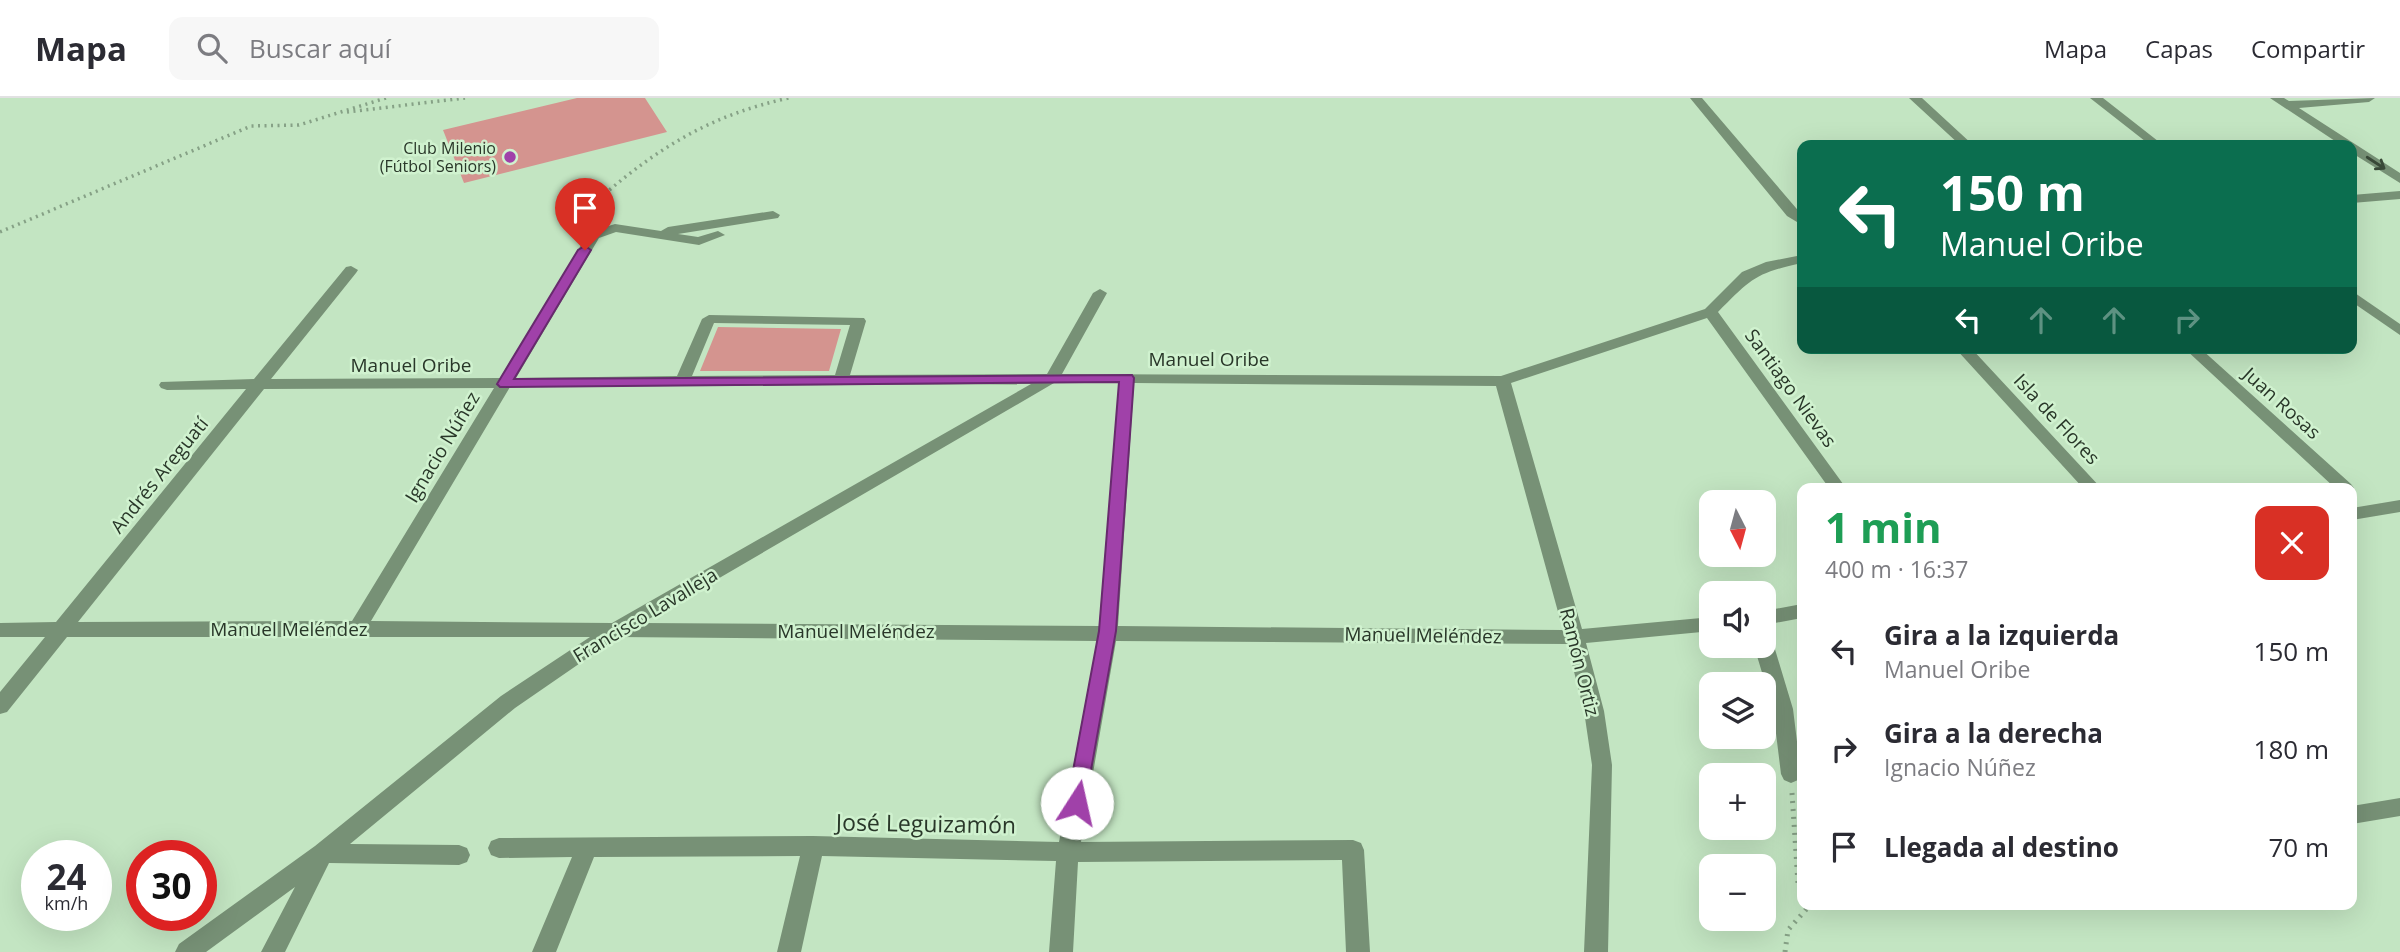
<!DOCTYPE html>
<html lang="es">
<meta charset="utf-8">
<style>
:root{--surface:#fff;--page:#f7f7f7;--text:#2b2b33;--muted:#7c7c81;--line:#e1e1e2}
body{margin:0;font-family:"Open Sans",sans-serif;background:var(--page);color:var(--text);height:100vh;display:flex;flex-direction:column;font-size:26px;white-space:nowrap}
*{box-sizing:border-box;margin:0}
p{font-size:23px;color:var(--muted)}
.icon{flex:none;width:38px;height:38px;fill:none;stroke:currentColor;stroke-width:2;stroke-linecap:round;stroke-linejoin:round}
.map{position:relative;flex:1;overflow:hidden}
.drawer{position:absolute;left:1797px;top:385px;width:560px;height:427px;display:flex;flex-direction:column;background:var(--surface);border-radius:14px;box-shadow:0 7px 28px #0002}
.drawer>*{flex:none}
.banner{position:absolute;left:1797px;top:42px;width:560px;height:214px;border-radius:14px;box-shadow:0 7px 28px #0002;background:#0b6e4f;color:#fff;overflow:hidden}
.needle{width:46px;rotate:174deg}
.controls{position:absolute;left:1699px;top:392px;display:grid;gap:14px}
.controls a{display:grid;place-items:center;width:77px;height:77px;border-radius:14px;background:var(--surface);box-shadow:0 7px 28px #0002;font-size:35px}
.speed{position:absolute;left:21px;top:742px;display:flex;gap:14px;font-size:35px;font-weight:700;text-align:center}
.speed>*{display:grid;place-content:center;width:91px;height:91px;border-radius:50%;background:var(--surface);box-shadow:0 7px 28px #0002;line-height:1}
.speed small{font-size:18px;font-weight:400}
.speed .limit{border:10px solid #d22;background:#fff;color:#111}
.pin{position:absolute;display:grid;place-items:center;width:60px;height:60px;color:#fff;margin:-72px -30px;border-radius:50% 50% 50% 0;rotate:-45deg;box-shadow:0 0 7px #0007}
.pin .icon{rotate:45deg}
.me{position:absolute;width:77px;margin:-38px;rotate:10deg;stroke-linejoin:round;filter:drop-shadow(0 0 5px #0008)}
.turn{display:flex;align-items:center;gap:24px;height:147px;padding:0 28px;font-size:32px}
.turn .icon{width:91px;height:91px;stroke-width:2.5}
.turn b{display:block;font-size:49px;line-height:60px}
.lanes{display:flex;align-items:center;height:66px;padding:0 28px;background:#0003;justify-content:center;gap:35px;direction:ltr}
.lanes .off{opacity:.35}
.round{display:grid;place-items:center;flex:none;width:74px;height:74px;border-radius:14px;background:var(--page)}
.head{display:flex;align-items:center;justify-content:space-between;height:119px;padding:0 28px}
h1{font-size:42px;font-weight:700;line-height:52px;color:#1e9e55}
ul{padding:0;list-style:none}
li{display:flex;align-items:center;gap:21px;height:98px;padding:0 28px}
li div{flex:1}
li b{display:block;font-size:26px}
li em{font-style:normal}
header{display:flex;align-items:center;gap:42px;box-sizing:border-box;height:98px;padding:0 35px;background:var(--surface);border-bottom:2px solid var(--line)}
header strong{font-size:33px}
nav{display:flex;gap:38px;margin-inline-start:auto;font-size:24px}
.search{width:490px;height:63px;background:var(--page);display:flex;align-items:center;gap:18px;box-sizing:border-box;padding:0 24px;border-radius:14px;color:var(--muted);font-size:26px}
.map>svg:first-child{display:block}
.green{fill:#d4948f}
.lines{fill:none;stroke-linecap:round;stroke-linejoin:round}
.path-far1{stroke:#86a186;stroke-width:3.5;stroke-dasharray:2 4.5;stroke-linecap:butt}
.path{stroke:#86a186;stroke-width:5;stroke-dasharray:2 6;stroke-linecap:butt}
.minor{fill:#779176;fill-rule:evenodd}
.oneway{stroke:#394938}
.route{fill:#a041a9;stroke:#682a6e;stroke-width:2}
.poi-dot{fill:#a041a9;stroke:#d0f2cf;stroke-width:2.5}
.labels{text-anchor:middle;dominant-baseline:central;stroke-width:5;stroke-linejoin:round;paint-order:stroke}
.far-poi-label{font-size:16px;fill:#293729;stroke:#d0f2cf;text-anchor:end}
.street-label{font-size:19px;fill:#293729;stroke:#d0f2cf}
.near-street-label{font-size:23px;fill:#293729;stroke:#d0f2cf}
</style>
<header>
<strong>Mapa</strong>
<div class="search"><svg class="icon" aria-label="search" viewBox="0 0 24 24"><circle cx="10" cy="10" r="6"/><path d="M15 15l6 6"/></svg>Buscar aquí</div>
<nav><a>Mapa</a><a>Capas</a><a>Compartir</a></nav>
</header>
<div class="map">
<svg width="2400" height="854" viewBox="0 0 2400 854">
<rect width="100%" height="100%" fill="#c3e5c2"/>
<path class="green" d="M 577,0 L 645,0 L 667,34 L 464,85 L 443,32 Z
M 718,229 L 841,231 L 829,273 L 700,273 Z"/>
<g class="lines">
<path class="path-far1" d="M 347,14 L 465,0
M 597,120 L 600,100 C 659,49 711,17 789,0
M 0,134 L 251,28 L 299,27 L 386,0"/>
<path class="path" d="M 1792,695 L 1798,785 L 1802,791
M 1785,854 L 1788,832 L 1810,807"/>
<path class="minor" d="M 1690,0 L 1702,0 L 1802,117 L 1802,127 L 1787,118 Z
M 1909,0 L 1922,0 L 1973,47 L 1960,47 Z
M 2090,0 L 2103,0 L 2163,47 L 2150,47 Z
M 2270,0 L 2284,0 L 2289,3 L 2375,0 L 2369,4 L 2299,10 L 2400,75 L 2400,85 L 2352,55 L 2352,47 L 2341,47 Z
M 2400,93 L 2400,101 L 2352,105 L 2352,97 Z
M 773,113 L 780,117 L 778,120 L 678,136 L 698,139 L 718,133 L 725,137 L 699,147 L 616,134 L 599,140 L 516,280 L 677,278 L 702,221 L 709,217 L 864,220 L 866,223 L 850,277 L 1047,276 L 1093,195 L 1100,191 L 1107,195 L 1062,276 L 1501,278 L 1705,211 L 1742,174 L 1766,164 L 1802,157 L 1802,165 C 1755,175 1751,181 1718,214 L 1846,390 L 1829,390 L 1707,220 L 1511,285 L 1582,531 L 1712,519 L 1712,533 L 1586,545 L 1604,613 L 1612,667 L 1608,854 L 1584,854 L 1592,667 L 1584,613 L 1567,546 L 1116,543 L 1081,744 L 1353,742 L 1361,745 L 1364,752 L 1370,854 L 1346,854 L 1342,762 L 1078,764 L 1073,854 L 1049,854 L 1056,763 L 822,758 L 801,854 L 777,854 L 800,758 L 594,759 L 556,854 L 532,854 L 572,759 L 499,760 L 491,757 L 488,750 L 491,743 L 499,740 L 813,738 L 1059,744 L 1097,543 L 618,539 L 515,610 L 350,746 L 459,747 L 467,750 L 470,757 L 467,764 L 459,767 L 329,765 L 285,854 L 261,854 L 295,789 L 206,854 L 175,854 L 179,846 L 315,748 L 501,598 L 590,539 L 67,539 L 7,614 L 0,616 L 0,594 L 45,539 L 0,539 L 0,525 L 56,524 L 246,291 L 167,292 L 161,290 L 159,287 L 161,284 L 254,281 L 346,169 L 351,168 L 358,172 L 356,175 L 271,281 L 500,280 L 589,134 L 615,126 L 661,133 L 668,129 ZM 714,225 L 850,227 L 835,277 L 692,278 ZM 1054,285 L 1119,285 L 1099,528 L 642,525 ZM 1134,285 L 1496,288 L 1563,532 L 1118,528 ZM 1031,286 L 612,525 L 371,523 L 510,289 ZM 494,290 L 352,523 L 78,524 L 264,291 Z
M 2352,193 L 2400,226 L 2400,237 L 2352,204 Z
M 1955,250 L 1971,250 L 2101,390 L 2083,390 Z
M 2184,250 L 2200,250 L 2351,386 L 2354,390 L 2352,392 L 2352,390 L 2335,390 Z
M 2400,402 L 2400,414 L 2352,422 L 2352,410 Z
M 1802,506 L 1802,520 L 1764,527 L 1764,513 Z
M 1764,541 L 1771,543 L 1774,548 L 1793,611 L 1801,676 L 1798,682 L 1791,685 L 1784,682 L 1781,676 L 1773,611 L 1754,548 L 1764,548 Z
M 2400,700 L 2400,718 L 2352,726 L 2352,708 Z"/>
</g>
<defs><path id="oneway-shaft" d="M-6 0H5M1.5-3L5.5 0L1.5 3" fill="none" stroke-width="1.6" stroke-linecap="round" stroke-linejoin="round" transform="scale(1.75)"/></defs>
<use class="oneway" href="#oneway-shaft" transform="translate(2376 65) rotate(33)"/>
<path class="route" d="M 585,148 L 591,152 L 514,281 L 1132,277 L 1134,280 L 1116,533 L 1084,711 L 1077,713 L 1070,711 L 1067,705 L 1099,533 L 1119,284 L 500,289 L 497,286 L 578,152 Z"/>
<circle class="poi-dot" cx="510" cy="59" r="7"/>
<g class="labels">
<g class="far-poi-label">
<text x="496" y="50">Club Milenio<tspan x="496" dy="18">(Fútbol Seniors)</tspan></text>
</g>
<g class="street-label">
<text x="1209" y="261">Manuel Oribe</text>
<text x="411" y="267">Manuel Oribe</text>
<text transform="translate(1791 290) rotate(54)">Santiago Nievas</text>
<text transform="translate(2282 305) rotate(42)">Juan Rosas</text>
<text transform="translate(2057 321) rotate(47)">Isla de Flores</text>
<text transform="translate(442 349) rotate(-59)">Ignacio Núñez</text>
<text transform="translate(159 377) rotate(-51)">Andrés Areguatí</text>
<text transform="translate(645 517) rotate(-31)">Francisco Lavalleja</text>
<text x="289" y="531">Manuel Meléndez</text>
<text x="856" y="533">Manuel Meléndez</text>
<text transform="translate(1423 537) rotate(1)">Manuel Meléndez</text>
<text transform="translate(1580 564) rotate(76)">Ramón Ortiz</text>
</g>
<g class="near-street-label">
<text transform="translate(926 725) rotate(1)">José Leguizamón</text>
</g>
</g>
</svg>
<div class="controls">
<a><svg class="needle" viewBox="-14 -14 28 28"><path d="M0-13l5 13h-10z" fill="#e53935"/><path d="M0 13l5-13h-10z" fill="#7c7c81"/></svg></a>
<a><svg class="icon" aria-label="sound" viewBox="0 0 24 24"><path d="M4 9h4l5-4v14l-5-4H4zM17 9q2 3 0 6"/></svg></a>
<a><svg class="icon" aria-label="layers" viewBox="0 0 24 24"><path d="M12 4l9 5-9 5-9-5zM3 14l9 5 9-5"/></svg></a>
<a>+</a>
<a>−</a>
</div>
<div class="speed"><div>24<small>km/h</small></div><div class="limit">30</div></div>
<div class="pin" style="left:585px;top:152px;background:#d93025"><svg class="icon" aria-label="arrive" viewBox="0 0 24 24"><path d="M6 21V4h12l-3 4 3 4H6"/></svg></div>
<svg class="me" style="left:1077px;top:705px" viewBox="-20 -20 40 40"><circle r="19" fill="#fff"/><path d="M0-13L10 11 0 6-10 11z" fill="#a041a9"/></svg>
<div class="banner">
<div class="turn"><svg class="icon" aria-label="left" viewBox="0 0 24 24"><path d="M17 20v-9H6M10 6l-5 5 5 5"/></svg><div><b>150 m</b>Manuel Oribe</div></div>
<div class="lanes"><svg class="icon" aria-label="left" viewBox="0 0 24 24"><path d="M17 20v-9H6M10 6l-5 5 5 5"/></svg><svg class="icon off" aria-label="ahead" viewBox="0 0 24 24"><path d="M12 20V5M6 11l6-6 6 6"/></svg><svg class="icon off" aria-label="ahead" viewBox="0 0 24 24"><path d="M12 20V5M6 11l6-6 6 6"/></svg><svg class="icon off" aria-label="right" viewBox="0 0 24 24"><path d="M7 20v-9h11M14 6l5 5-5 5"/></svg></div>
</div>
<section class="drawer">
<div class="head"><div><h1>1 min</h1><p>400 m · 16:37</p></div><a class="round" style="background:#d93025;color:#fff"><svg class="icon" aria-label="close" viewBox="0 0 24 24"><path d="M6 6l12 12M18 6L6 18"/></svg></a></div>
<ul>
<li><svg class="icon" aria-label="left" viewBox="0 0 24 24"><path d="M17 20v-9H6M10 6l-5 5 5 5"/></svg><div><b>Gira a la izquierda</b><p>Manuel Oribe</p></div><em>150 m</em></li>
<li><svg class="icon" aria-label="right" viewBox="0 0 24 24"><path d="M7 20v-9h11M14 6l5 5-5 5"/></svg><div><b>Gira a la derecha</b><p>Ignacio Núñez</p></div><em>180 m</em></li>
<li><svg class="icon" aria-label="arrive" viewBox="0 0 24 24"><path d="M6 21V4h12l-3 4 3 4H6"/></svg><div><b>Llegada al destino</b></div><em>70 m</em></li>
</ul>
</section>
</div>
